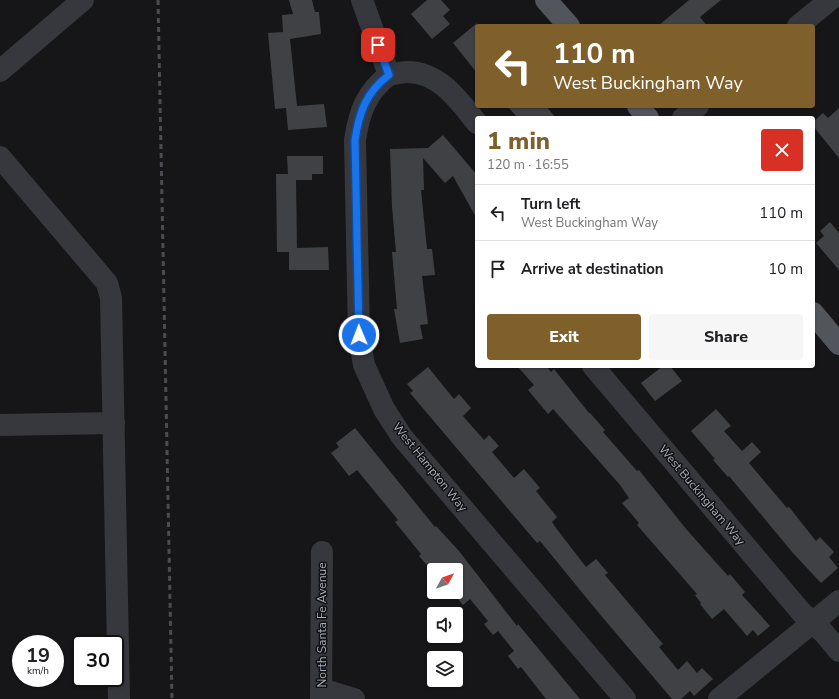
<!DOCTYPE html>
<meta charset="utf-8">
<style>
:root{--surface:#fff;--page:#f6f6f6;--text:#202124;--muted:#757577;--line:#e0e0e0;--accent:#7f602b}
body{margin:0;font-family:"Nunito Sans",sans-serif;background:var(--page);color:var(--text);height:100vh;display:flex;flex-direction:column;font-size:15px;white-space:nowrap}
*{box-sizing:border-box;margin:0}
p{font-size:13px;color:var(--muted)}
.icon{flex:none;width:22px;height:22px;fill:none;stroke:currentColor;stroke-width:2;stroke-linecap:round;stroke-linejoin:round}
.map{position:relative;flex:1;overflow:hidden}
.side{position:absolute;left:475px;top:116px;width:340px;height:252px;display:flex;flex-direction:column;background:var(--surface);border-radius:4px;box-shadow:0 1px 3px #0004}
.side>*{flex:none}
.guide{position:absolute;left:475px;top:24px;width:340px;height:84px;border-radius:4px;box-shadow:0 1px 3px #0004;background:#7f602b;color:#fff;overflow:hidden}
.needle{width:26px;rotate:50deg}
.buttons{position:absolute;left:427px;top:563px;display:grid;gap:8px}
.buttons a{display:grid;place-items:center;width:36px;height:36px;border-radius:4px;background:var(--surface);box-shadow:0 1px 3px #0004;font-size:20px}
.speed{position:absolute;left:12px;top:635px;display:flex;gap:8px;font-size:20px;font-weight:700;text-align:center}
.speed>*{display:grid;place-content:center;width:52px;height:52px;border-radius:50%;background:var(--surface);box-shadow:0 1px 3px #0004;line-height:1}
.speed small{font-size:10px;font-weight:400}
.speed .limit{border:2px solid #111;border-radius:6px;background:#fff;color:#111}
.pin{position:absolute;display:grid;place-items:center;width:34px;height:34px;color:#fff;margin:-17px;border-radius:8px;box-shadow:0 2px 6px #0006}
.me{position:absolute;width:44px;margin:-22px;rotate:359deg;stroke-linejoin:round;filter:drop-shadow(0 0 3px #0008)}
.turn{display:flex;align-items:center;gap:14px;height:84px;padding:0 12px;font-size:18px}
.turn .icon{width:52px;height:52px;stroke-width:2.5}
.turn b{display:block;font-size:28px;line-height:34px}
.round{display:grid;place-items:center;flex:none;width:42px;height:42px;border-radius:4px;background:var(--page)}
.summary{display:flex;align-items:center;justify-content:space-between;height:68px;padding:0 12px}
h1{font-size:24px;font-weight:800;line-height:30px;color:var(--accent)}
.primary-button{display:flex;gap:8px;margin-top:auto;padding:8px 12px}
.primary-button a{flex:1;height:46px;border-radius:4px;background:var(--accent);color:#fff;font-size:16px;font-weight:800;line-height:46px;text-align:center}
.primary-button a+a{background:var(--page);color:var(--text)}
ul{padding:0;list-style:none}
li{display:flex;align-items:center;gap:12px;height:56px;padding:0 12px;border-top:1px solid var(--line)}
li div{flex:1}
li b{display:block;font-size:15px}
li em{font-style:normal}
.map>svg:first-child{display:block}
.building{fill:#404145}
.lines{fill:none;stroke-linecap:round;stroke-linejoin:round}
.minor{stroke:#37383d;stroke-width:22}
.major{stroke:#53555c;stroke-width:22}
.rail{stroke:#4a4c52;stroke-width:3;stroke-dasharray:5 4;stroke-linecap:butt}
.route-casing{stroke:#114b97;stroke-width:10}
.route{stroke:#1a73e8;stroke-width:7}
.labels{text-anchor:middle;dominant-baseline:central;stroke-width:3;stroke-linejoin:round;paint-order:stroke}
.street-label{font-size:12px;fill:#a8adb8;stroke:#111113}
</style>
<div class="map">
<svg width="839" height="699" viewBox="0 0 839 699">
<rect width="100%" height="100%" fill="#161618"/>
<path class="building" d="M 289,0 L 312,0 L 315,12 L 319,12 L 321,34 L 290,39 L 297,106 L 324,104 L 327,127 L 288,130 L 286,108 L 275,109 L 268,33 L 283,32 L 282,15 L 293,14 Z
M 427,0 L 441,0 L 450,10 L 443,16 L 450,24 L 432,39 L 411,14 Z
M 689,0 L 721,0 L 700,17 L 707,26 L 658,26 Z
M 477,23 L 477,73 L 453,43 Z
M 507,106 L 546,106 L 556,118 L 518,118 Z
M 839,108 L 839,158 L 813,126 L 813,122 L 823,113 L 828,118 Z
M 443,135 L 477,175 L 477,219 L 453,176 L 445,183 L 423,158 L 424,190 L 421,190 L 427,249 L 432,249 L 435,275 L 422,276 L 428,324 L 420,325 L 423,339 L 400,343 L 394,309 L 397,309 L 392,252 L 396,252 L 392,207 L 390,149 L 428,148 Z
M 287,156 L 323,156 L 323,174 L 312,174 L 312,180 L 296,180 L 297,248 L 328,247 L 329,270 L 289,270 L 289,252 L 277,252 L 276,174 L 288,174 Z
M 830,222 L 839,233 L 839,270 L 816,243 L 824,236 L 820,231 Z
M 517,366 L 546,366 L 551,372 L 554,369 L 589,413 L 590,413 L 605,430 L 603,432 L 637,471 L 639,470 L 687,530 L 728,576 L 730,574 L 745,592 L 742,595 L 770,626 L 758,636 L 753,630 L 747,636 L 724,609 L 712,619 L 700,604 L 701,603 L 695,595 L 697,594 L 637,525 L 639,523 L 622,503 L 629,498 L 620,485 L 553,409 L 548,414 L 528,390 L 534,385 Z
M 663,366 L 670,366 L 682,381 L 655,401 L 641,383 Z
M 428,367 L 454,399 L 459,394 L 471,408 L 463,416 L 484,440 L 489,435 L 499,446 L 492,452 L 514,478 L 524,469 L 540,488 L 536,491 L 557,517 L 552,522 L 556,528 L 586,567 L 596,559 L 608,573 L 605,575 L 663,644 L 659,647 L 678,670 L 687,661 L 697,673 L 702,668 L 713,679 L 694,696 L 690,691 L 681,699 L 672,699 L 598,612 L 540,541 L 537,543 L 410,393 L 413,391 L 407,384 Z
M 716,409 L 731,426 L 724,431 L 742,451 L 752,442 L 761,452 L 749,463 L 787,508 L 789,507 L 816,541 L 820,537 L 834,552 L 829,557 L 838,568 L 821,583 L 793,553 L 729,476 L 728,477 L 713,460 L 715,459 L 691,431 Z
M 355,428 L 435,527 L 436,526 L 459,551 L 517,626 L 518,624 L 580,699 L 546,699 L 521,667 L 518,669 L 508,656 L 514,651 L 498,631 L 493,635 L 484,624 L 488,621 L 470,599 L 463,605 L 452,592 L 456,592 L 456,570 L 434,570 L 434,573 L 419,556 L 421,554 L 395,522 L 398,520 L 357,470 L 349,476 L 331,453 L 339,447 L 336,443 Z"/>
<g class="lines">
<path class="minor" d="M 362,0 L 389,75 C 395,74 402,72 407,72 C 440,72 459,101 477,123
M 798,26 L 830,0
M 0,71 L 83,0
M 389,75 C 366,92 359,113 355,140 L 359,335 L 364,365 L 384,409 L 402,437 L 625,699
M 683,118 L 698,106
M 0,157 L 107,283 L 111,298 L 119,699
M 593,366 L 802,613 L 823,632 L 839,651
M 0,425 L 114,423
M 321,689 L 354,699
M 321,699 L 322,552
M 719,699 L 839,601"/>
<path class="major" d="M 546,0 L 569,26
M 638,106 L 648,118
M 813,313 L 839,344"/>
<path class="rail" d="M 158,0 L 172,699"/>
</g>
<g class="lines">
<g class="route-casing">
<path id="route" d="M 359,335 L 355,140 C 359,113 366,92 389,75 L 378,45"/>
</g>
<use href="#route" class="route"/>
</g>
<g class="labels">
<g class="street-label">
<text transform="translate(430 467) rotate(51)">West Hampton Way</text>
<text transform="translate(702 495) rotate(50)">West Buckingham Way</text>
<text transform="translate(322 625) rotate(-90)">North Santa Fe Avenue</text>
</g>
</g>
</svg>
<div class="buttons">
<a><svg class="needle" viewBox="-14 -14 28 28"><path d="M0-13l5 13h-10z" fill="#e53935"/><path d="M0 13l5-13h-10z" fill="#757577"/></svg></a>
<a><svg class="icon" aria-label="sound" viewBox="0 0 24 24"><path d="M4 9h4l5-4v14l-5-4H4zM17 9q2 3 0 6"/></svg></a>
<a><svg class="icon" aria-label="layers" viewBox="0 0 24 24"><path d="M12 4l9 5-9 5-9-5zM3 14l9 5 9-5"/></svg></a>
</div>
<div class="speed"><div>19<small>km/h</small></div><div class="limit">30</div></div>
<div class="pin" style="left:378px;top:45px;background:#d93025"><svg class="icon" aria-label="arrive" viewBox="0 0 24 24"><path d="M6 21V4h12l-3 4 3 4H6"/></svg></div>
<svg class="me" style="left:359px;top:335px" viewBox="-20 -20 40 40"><circle r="17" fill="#1a73e8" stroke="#fff" stroke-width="3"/><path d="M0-11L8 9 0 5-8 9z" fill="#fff"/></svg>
<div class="guide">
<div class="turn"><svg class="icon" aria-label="left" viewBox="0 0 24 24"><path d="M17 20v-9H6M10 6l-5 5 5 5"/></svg><div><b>110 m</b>West Buckingham Way</div></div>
</div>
<section class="side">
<div class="summary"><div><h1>1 min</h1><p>120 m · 16:55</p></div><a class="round" style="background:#d93025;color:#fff"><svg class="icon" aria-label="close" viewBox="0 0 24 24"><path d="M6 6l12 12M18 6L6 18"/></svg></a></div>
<ul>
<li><svg class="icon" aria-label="left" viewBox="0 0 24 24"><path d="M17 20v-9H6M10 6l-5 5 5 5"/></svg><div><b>Turn left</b><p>West Buckingham Way</p></div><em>110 m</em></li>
<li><svg class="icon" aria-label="arrive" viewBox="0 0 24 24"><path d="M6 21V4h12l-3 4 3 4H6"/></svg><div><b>Arrive at destination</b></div><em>10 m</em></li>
</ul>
<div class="primary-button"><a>Exit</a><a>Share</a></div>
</section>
</div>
